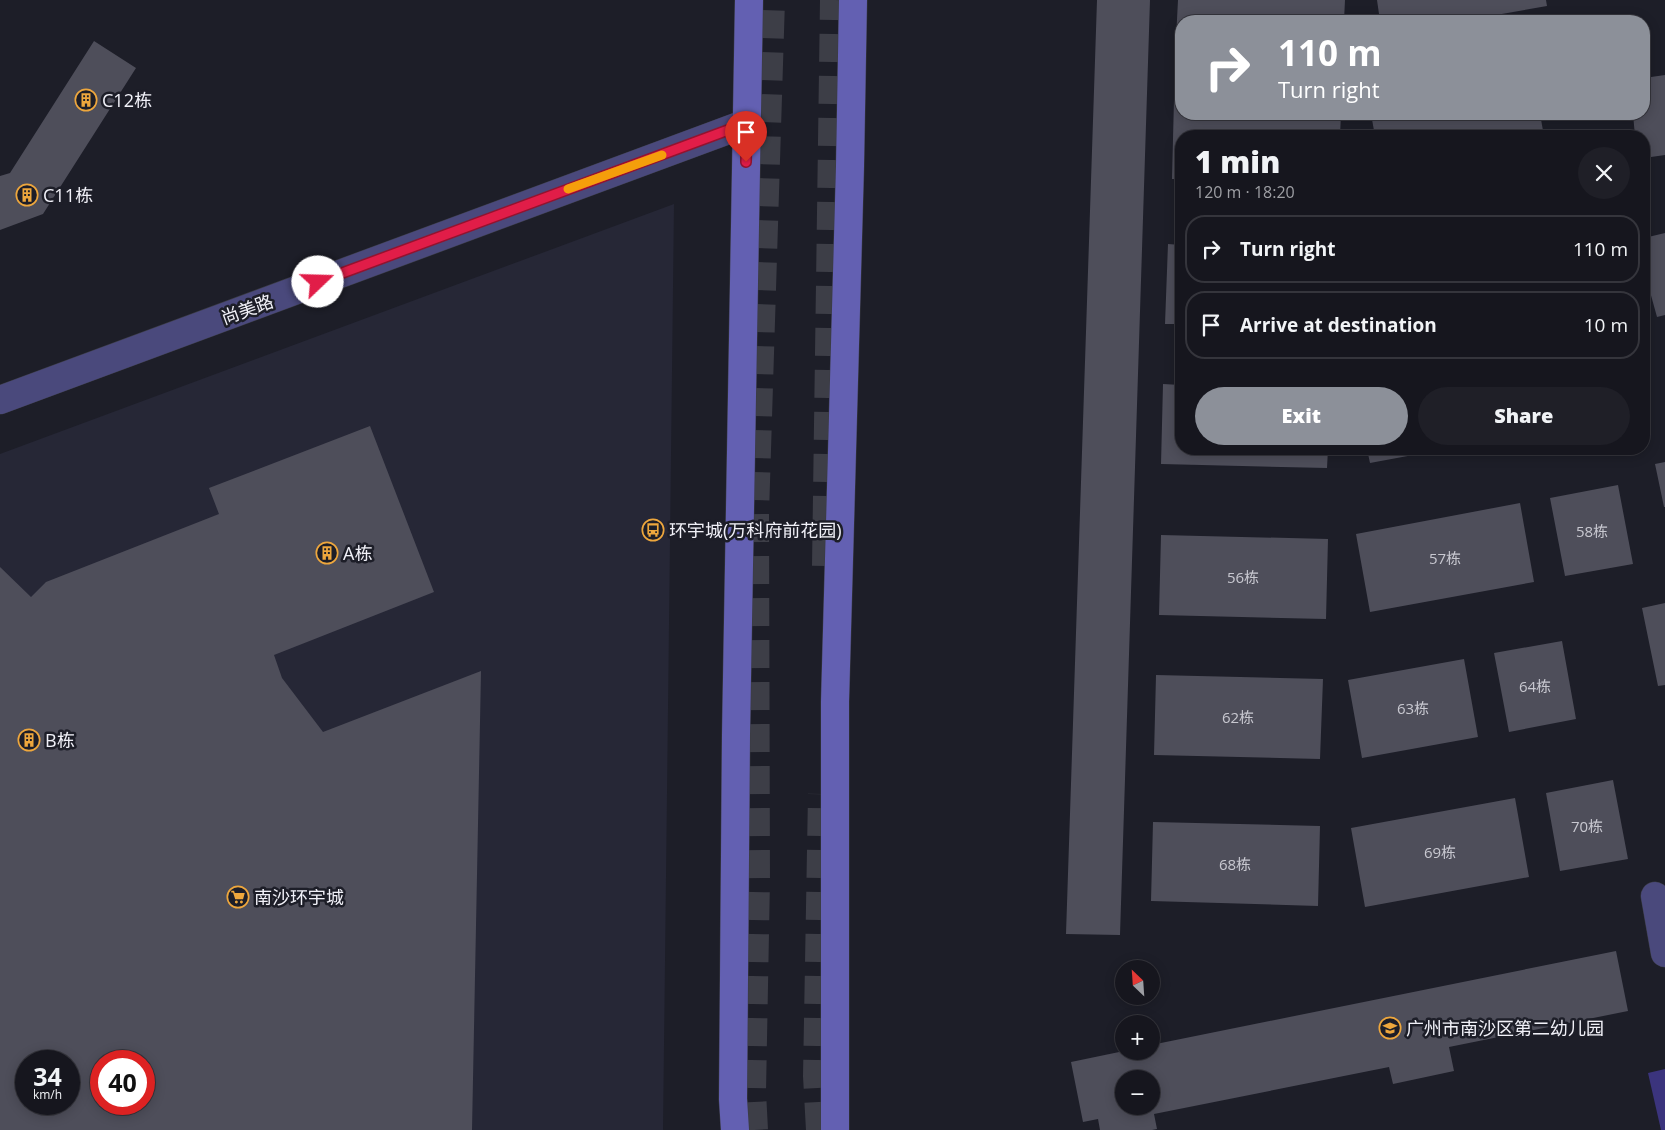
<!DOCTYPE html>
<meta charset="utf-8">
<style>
:root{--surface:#16161e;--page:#1f1f27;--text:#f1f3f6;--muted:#9e9fa4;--line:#35353c;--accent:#8c9099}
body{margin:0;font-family:"Open Sans","Noto Sans SC",sans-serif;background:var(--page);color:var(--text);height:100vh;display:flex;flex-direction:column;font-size:19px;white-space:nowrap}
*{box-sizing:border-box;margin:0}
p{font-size:16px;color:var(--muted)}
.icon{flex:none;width:28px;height:28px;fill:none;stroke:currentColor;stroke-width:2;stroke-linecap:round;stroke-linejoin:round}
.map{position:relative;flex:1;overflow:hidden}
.side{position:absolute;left:1175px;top:130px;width:475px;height:325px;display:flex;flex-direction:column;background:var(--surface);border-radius:20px;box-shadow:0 2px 12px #0003,0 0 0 1px var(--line)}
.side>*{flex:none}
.top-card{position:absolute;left:1175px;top:15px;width:475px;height:105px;border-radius:20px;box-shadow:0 2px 12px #0003,0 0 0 1px var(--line);background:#8c9099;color:#fff;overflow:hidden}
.needle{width:32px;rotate:335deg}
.fabs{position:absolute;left:1115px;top:960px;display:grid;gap:10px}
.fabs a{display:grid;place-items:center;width:45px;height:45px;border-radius:50%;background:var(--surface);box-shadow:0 2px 12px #0003,0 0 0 1px var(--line);font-size:25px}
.speed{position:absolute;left:15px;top:1050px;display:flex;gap:10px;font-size:25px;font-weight:700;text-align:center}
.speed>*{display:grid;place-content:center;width:65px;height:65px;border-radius:50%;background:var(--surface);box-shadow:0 2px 12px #0003,0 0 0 1px var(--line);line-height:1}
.speed small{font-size:12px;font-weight:400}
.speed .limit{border:8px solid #d22;background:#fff;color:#111}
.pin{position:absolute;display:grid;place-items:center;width:42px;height:42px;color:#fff;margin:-51px -21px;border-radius:50% 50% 50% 0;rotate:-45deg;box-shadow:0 0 5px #0007}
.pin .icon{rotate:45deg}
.me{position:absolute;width:55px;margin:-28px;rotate:69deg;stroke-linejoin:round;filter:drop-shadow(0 0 4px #0008)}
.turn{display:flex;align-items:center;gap:18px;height:105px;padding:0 20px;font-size:22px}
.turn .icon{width:65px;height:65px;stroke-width:2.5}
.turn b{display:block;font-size:35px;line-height:42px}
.round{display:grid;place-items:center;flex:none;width:52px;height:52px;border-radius:26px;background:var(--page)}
.headline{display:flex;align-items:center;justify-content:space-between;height:85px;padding:0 20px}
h1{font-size:30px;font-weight:800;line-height:38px}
.cta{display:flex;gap:10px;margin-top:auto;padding:10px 20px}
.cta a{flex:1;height:58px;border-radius:30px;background:var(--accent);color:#fff;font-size:20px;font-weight:800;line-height:58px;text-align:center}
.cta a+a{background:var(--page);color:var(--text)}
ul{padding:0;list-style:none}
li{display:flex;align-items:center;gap:15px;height:68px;margin:0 10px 8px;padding:0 10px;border:2px solid var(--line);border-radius:20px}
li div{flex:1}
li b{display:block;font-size:19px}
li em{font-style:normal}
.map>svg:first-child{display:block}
.built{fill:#262736;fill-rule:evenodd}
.green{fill:#3b347d}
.building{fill:#4e4e5a;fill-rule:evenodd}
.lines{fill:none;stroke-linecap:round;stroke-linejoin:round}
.primary-tunnel{stroke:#3d3e47;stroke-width:28;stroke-dasharray:28 14;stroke-linecap:butt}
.minor-casing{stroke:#3b3c45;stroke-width:29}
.tertiary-casing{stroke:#3b3c45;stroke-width:29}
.secondary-casing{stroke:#3b3c45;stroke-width:29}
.minor{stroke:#4a497c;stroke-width:28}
.tertiary{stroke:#4a497c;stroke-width:28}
.secondary{stroke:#6360b2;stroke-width:28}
.route-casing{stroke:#92132f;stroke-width:12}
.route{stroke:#e11d48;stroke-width:9}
.slow{stroke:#f59e0b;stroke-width:9}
.labels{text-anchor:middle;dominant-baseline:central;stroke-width:5;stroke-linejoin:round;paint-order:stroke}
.number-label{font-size:15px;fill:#c8c8d0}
.poi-label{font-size:18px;fill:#f1f1f8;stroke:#1d1e28;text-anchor:start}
.street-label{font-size:18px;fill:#f1f1f8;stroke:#1d1e28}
</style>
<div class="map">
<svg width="1665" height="1130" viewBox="0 0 1665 1130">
<rect width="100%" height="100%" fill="#1d1e28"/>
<path class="built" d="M 674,204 L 663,1130 L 0,1130 L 0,454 ZM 26,1061 L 69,1061 L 69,1104 L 26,1104 ZM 101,1061 L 144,1061 L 144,1104 L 101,1104 Z"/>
<path class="green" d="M 1665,1069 L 1665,1130 L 1661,1130 L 1648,1073 Z"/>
<path class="building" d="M 1097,0 L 1150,0 L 1120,935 L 1066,934 Z
M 1178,0 L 1345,0 L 1344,21 L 1181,21 L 1181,39 L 1176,39 Z
M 1377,0 L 1546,0 L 1547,6 L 1462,21 L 1380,21 Z
M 94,41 L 136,68 L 43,214 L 0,230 L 0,176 L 10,173 Z
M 1665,75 L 1665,155 L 1644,158 L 1644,136 L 1635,136 L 1633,114 L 1644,114 L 1644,78 Z
M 1174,99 L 1181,100 L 1181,114 L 1341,114 L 1340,136 L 1181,136 L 1181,179 L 1172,179 Z
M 1371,114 L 1540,114 L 1544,136 L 1375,136 Z
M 1665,233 L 1665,315 L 1657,317 L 1644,270 L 1644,238 Z
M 1168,244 L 1181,245 L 1181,324 L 1165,324 Z
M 1163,384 L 1181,385 L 1181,449 L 1328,449 L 1327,468 L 1161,464 Z
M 370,426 L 434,592 L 274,655 L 282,678 L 323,732 L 481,671 L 472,1130 L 0,1130 L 0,567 L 31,597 L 46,582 L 219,514 L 209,488 ZM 26,1061 L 69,1061 L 69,1104 L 26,1104 ZM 101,1061 L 144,1061 L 144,1104 L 101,1104 Z
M 1367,449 L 1440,449 L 1440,450 L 1370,463 Z
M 1665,462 L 1665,507 L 1664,507 L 1655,464 Z
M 1618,485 L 1633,564 L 1565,576 L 1550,498 Z
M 1520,503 L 1534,582 L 1370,612 L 1356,534 Z
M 1161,535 L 1328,539 L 1326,619 L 1159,615 Z
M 1665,603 L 1665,685 L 1658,686 L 1642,608 Z
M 1562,641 L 1576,719 L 1509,732 L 1494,653 Z
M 1464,659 L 1478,737 L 1362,758 L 1348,680 Z
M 1156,675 L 1323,679 L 1320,759 L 1154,755 Z
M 1613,780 L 1628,859 L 1560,871 L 1546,793 Z
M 1515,798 L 1529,877 L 1365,907 L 1351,828 Z
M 1153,822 L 1320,826 L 1318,906 L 1151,901 Z
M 1616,951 L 1628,1011 L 1449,1047 L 1454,1071 L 1393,1084 L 1389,1067 L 1154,1114 L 1157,1129 L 1152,1130 L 1100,1130 L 1098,1119 L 1083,1122 L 1071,1062 L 1124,1051 L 1151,1051 L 1151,1045 ZM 1124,1079 L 1151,1079 L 1151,1106 L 1124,1106 Z"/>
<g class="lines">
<path class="primary-tunnel" d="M 826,566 L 834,0
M 754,1130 L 752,1092 L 756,880 L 755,514 L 771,0
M 820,1130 L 817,1076 L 822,794"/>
<g class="minor-casing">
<path id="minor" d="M 1655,896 L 1665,953"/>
</g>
<g class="tertiary-casing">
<path id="tertiary" d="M 0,400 L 747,123"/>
</g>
<g class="secondary-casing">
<path id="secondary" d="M 735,1130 L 733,1099 L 736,735 L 749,0
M 835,1130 L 835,702 L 850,166 L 853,0"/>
</g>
<use href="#minor" class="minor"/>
<use href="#tertiary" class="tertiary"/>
<use href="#secondary" class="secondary"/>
</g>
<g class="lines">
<g class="route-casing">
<path id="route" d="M 318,282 L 747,123 L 746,162"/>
</g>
<use href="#route" class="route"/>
<path class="slow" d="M 568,189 L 662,155"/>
</g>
<defs>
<g id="building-ring" transform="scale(1.125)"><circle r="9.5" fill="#1d1e28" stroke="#eea73d" stroke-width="1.5"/><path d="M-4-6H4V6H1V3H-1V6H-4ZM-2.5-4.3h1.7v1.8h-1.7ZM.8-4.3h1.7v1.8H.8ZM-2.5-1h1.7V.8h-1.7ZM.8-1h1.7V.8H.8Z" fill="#eea73d"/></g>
<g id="bus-ring" transform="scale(1.125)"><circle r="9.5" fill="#1d1e28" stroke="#eea73d" stroke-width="1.5"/><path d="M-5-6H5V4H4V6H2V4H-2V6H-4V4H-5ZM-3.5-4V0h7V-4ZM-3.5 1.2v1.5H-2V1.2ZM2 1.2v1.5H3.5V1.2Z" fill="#eea73d"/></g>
<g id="supermarket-ring" transform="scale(1.125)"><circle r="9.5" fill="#1d1e28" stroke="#eea73d" stroke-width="1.5"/><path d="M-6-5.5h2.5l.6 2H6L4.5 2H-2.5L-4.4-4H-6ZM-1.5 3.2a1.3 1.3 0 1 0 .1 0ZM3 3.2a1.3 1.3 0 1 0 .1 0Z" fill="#eea73d"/></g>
<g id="school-ring" transform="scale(1.125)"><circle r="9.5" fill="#1d1e28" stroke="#eea73d" stroke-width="1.5"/><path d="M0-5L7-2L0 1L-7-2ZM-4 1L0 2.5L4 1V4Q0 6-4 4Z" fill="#eea73d"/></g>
</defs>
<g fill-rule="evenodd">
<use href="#building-ring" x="86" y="100"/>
<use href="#building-ring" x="27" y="195"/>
<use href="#bus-ring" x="653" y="530"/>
<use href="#building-ring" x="327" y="553"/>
<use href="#building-ring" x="29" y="740"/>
<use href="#supermarket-ring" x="238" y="897"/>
<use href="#school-ring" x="1390" y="1028"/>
</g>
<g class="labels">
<g class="number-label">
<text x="1592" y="531">58栋</text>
<text x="1445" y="558">57栋</text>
<text x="1243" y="577">56栋</text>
<text x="1535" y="686">64栋</text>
<text x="1413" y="708">63栋</text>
<text x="1238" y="717">62栋</text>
<text x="1587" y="826">70栋</text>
<text x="1440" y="852">69栋</text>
<text x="1235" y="864">68栋</text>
</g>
<g class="poi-label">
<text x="102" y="100">C12栋</text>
<text x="43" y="195">C11栋</text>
<text x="669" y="530">环宇城(万科府前花园)</text>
<text x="343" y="553">A栋</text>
<text x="45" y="740">B栋</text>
<text x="254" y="897">南沙环宇城</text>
<text x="1406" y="1028">广州市南沙区第二幼儿园</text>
</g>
<g class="street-label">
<text transform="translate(247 309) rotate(-20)">尚美路</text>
</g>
</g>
</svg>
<div class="fabs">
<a><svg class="needle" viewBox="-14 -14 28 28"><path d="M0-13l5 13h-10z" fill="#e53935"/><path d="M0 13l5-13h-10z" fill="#9e9fa4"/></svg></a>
<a>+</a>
<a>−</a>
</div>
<div class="speed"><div>34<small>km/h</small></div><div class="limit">40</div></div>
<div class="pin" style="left:746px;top:162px;background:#d93025"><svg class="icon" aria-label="arrive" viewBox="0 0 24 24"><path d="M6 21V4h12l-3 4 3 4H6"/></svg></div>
<svg class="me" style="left:318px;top:282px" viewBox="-20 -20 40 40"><circle r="19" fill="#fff"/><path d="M0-13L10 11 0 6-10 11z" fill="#e11d48"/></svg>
<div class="top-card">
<div class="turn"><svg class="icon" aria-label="right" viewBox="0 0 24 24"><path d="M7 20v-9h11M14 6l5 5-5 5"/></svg><div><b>110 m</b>Turn right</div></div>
</div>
<section class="side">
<div class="headline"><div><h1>1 min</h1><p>120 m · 18:20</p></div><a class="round"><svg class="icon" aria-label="close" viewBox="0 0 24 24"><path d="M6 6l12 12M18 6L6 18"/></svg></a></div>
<ul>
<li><svg class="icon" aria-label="right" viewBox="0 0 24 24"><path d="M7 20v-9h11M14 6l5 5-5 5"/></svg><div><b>Turn right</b></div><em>110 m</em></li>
<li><svg class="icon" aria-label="arrive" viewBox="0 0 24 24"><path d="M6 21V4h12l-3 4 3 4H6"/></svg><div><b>Arrive at destination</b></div><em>10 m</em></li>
</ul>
<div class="cta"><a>Exit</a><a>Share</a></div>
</section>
</div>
